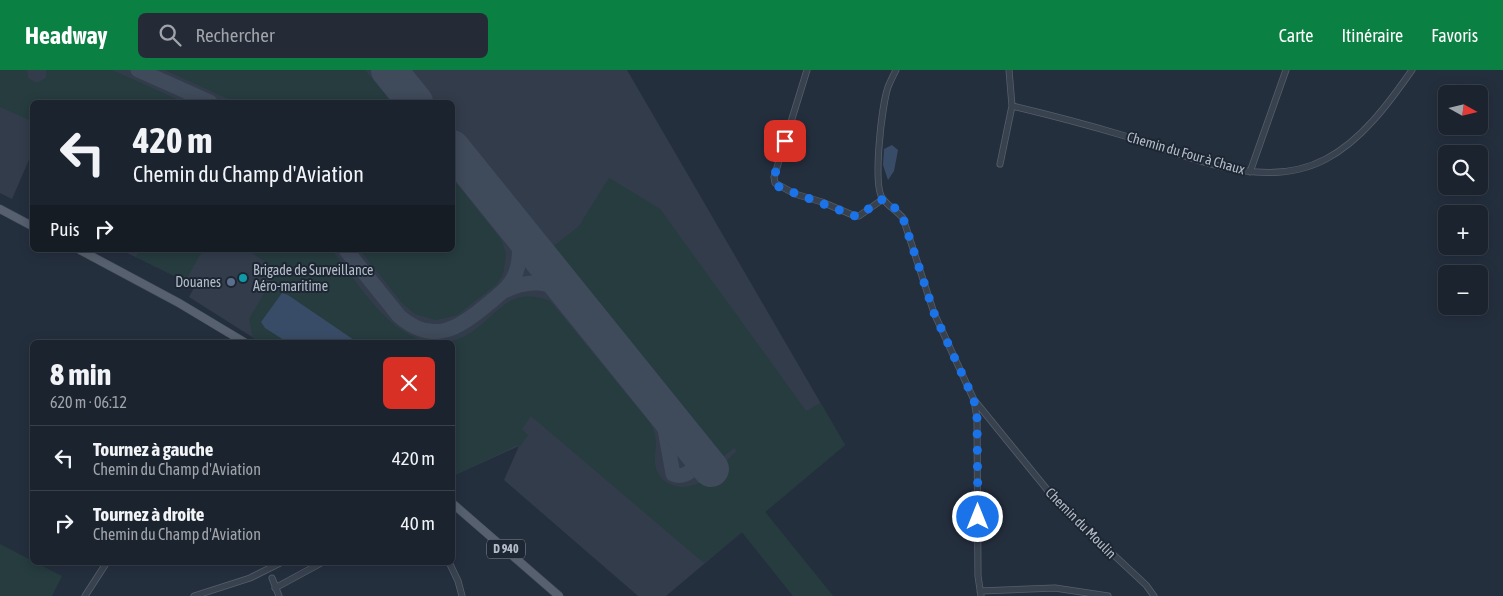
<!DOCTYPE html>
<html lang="fr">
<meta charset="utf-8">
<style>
:root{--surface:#1b232e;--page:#242b36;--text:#f1f3f6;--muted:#a0a4aa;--line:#39404a;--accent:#0b8043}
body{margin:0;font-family:"Asap Condensed",sans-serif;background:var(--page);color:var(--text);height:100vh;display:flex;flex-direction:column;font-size:19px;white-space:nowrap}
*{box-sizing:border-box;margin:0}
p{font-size:16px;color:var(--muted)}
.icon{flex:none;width:28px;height:28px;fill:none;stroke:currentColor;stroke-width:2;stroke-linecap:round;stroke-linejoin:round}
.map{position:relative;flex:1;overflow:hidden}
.details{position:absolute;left:30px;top:270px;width:425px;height:225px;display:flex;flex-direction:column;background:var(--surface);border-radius:8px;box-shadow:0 2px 12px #0003,0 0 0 1px var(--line)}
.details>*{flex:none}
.hud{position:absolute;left:30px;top:30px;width:425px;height:152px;border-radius:8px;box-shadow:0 2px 12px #0003,0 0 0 1px var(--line);background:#1b232e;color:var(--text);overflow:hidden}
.needle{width:32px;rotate:98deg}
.fabs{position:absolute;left:1438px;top:15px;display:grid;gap:10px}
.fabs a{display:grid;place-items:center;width:50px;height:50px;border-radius:8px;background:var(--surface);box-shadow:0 2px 12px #0003,0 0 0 1px var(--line);font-size:25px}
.pin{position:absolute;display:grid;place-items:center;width:42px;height:42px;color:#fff;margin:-21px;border-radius:10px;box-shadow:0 2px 8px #0006}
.me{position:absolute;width:55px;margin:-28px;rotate:0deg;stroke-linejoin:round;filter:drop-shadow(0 0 4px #0008)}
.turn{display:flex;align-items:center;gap:18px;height:105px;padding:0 20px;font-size:22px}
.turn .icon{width:65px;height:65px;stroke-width:2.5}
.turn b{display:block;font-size:35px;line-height:42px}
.then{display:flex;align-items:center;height:48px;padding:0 20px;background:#0003;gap:10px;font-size:19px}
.round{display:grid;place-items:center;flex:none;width:52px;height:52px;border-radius:8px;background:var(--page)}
.headline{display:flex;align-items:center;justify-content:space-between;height:85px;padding:0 20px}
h1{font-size:30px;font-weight:700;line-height:38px}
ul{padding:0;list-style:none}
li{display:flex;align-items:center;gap:15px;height:65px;padding:0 20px;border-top:1px solid var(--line)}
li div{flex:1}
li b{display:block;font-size:19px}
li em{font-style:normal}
header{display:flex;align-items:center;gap:30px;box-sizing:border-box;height:70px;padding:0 25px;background:var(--accent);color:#fff}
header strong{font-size:24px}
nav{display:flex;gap:28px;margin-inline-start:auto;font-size:18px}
.search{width:350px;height:45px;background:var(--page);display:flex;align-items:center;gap:12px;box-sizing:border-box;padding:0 18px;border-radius:8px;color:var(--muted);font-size:19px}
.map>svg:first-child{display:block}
.airport{fill:#323c4b}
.green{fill:#263c3f}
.water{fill:#394c67}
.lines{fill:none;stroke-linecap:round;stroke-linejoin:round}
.taxiway{stroke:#3f4a5a;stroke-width:15}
.runway{stroke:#3f4a5a;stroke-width:36}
.minor-casing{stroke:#565f6c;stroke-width:7}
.major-casing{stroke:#414a57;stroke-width:9}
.minor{stroke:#38414e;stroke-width:5.5}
.major{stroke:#56606e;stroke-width:8}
.route{stroke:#1a73e8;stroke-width:9;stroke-dasharray:0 16.2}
.culture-dot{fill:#0f9aa8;stroke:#1d2633;stroke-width:2}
.service-dot{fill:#5c6f8a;stroke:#1d2633;stroke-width:2}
.labels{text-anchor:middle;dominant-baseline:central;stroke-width:4;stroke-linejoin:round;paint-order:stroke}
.shield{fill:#1d2633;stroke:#878f9c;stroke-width:1}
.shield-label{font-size:12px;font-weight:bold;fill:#b4bcc9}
.street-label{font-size:14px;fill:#b4bcc9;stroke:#1d2633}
.poi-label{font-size:14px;fill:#b4bcc9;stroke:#1d2633;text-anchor:start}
</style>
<header>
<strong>Headway</strong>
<div class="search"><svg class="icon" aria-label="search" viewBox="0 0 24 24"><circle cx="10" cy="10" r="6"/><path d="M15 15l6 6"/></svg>Rechercher</div>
<nav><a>Carte</a><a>Itinéraire</a><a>Favoris</a></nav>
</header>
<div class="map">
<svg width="1503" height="526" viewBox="0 0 1503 526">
<rect width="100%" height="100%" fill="#242f3e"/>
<path class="airport" d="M 0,0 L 627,0 L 845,375 L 765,442 L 833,526 L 793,526 L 742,462 L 666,526 L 638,526 L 504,410 L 519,376 L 453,406 L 452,272 L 260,272 L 189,227 L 195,216 L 121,180 L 452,180 L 452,32 L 32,32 L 32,83 L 12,129 L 0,123 Z"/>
<path class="green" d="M 0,0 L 27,0 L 28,8 L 37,13 L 46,8 L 46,0 L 112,0 L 183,32 L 32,32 L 32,51 L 0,37 Z
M 165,0 L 365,0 L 391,32 L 235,32 Z
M 609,108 L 660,139 L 806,341 L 821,333 L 845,375 L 765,442 L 833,526 L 793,526 L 742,462 L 704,493 L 531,346 L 522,359 L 528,365 L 520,376 L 517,375 L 453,406 L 452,272 L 442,272 C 450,271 458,270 465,266 C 497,249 506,214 550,231 L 650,353 C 661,372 652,382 656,399 C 659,407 664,412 672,415 C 698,425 719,397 737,381 L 734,378 L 724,386 L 554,176 L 579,156 Z
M 453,109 L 502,171 L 506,185 L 503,204 L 497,214 L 457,245 L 436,250 L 415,244 L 403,234 L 360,180 L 452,180 Z
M 139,180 L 203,180 L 185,211 L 136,187 Z
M 247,180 L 332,180 C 357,212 388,266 431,272 L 260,272 L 253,268 L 249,249 L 278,200 Z
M 0,474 L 62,506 L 52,526 L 0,526 Z"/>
<path class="water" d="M 892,75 L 898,80 L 894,101 L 888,110 L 883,95 L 884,79 Z
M 282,223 L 288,225 L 357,272 L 287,272 L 265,258 L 261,252 Z"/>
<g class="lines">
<path class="taxiway" d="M 138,0 L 210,32
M 346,180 L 399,246 C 433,276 460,258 489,233 C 500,224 512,215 516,202 C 522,186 519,168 513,153
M 504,221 C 528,209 550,210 572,227
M 657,332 L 662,343 L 673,404 C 684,409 690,401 698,395 L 699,384"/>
<path class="runway" d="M 389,0 L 415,32
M 452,78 L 711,399"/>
<g class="minor-casing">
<path id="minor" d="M 807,0 L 774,107 L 775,113 L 795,124 L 822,132 L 855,146 L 859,146 L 883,129
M 896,0 C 893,6 890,12 888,17 C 882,35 872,116 883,129 C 887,135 897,141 903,148 L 934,243 L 974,330 L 977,348 L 978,506 L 981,526
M 1012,36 C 1050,45 1088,55 1125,66 C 1188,85 1262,123 1326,89 C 1362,70 1389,33 1412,0
M 1000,94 L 1012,36 L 1009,0
M 1250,102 L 1286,0
M 975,331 L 1058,433 L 1146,515 L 1154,526
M 449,492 L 458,511 L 462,526
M 272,508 L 279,526
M 275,518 L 323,492
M 980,521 L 1055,518 L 1108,526
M 85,526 L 107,492
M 194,526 L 250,508 L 282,492"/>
</g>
<g class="major-casing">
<path id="major" d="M 0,139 L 32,156
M 80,180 L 179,233 L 244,272
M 452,433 L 559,526"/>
</g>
<use href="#minor" class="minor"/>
<use href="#major" class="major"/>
</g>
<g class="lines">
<path class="route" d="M 785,71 L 774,107 L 779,117 L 855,146 L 858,146 L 883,129 L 894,137 L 903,148 L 934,243 L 974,330 L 977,348 L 978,447"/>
</g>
<circle class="culture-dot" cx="243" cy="208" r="5"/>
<circle class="service-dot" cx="231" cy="212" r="5"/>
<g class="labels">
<rect class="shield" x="487" y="469.5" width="38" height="19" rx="4"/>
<g class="shield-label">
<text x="506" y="479">D 940</text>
</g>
<g class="street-label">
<text transform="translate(1186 83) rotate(16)">Chemin du Four à Chaux</text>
<text transform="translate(1081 453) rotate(45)">Chemin du Moulin</text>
</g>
<g class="poi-label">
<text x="253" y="200">Brigade de Surveillance<tspan x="253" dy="16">Aéro-maritime</tspan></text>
<text x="221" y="212" text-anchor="end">Douanes</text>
</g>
</g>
</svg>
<div class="fabs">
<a><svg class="needle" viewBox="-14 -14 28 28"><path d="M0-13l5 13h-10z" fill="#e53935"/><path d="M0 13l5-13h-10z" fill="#a0a4aa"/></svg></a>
<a><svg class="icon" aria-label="search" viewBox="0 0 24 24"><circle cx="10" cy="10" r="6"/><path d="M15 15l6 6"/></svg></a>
<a>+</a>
<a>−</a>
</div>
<div class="pin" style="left:785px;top:71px;background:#d93025"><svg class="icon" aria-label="arrive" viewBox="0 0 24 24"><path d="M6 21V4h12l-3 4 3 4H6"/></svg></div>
<svg class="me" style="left:978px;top:447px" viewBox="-20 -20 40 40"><circle r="17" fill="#1a73e8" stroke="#fff" stroke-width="3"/><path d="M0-11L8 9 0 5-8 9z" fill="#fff"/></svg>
<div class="hud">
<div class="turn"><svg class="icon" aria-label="left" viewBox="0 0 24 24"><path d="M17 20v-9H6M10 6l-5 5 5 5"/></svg><div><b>420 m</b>Chemin du Champ d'Aviation</div></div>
<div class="then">Puis<svg class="icon" aria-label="right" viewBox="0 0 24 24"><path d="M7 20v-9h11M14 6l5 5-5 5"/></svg></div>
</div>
<section class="details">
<div class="headline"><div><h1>8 min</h1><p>620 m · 06:12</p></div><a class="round" style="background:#d93025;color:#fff"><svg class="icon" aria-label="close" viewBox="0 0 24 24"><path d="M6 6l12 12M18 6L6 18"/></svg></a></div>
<ul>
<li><svg class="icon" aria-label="left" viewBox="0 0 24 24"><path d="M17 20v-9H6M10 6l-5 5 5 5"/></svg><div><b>Tournez à gauche</b><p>Chemin du Champ d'Aviation</p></div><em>420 m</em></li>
<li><svg class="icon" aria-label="right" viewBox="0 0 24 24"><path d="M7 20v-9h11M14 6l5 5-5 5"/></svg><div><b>Tournez à droite</b><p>Chemin du Champ d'Aviation</p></div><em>40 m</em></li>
</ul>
</section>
</div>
